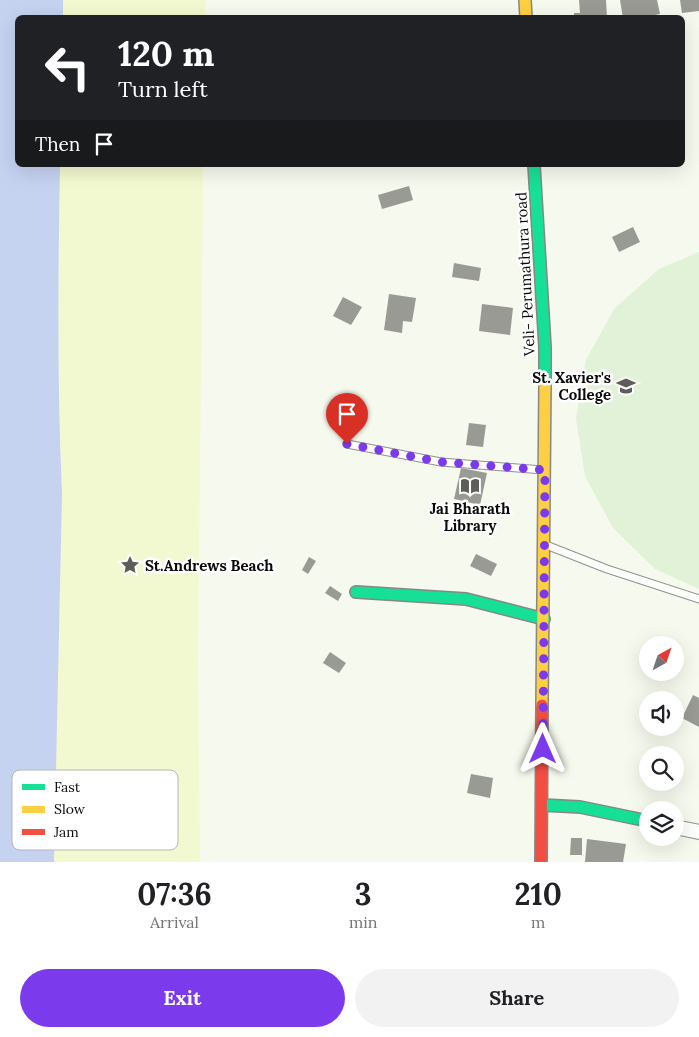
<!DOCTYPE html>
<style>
:root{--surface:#fff;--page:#f2f2f2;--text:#202124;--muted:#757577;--accent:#7c3aed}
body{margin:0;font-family:Lora,serif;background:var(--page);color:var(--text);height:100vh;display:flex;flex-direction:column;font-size:19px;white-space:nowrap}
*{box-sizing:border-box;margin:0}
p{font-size:16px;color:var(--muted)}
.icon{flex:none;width:28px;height:28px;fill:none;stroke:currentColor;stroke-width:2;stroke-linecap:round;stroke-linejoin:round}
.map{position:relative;height:862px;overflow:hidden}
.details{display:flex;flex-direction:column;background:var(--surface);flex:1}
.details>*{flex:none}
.hud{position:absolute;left:15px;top:15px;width:670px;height:152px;border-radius:8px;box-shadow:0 5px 20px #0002;background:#202124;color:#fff;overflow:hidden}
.needle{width:32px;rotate:40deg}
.tools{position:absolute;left:639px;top:636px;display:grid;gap:10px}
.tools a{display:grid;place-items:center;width:45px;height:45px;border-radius:50%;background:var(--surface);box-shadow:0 5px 20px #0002;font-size:25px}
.pin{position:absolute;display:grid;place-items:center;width:42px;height:42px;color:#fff;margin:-51px -21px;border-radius:50% 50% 50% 0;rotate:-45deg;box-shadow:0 0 5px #0007}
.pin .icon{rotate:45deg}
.me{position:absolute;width:55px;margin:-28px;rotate:0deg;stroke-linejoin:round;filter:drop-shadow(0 0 4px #0008)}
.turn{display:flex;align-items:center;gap:18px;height:105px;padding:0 20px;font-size:22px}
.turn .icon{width:65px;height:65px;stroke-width:2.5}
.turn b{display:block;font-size:35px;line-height:42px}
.then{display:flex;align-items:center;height:48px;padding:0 20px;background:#0003;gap:10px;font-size:19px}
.eta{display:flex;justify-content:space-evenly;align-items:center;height:85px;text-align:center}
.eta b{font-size:30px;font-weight:700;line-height:35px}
.button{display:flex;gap:10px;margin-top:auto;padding:10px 20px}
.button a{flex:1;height:58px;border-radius:30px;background:var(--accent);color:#fff;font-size:20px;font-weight:700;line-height:58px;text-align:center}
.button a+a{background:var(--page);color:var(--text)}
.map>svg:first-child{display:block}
.sand{fill:#f2f8cf}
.pitch{fill:#e2f2d8}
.water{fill:#c5d2f0}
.building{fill:#9a9a94}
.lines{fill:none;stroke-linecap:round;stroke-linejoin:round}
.lane-casing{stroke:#90928c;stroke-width:9}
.street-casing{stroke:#90928c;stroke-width:16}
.fast-casing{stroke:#878883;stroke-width:14}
.slow-casing{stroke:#878883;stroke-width:14}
.jam-casing{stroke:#878883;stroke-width:14}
.lane{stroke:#fefefc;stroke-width:7}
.street{stroke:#fefefc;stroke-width:14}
.fast{stroke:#16e098;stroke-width:11}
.slow{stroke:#ffcf43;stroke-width:11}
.jam{stroke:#f24e42;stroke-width:11}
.route{stroke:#7c3aed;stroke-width:9;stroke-dasharray:0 16.2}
.labels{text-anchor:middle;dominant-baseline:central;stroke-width:5;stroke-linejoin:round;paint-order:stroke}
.street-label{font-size:15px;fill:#0a0a0a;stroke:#fff}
.poi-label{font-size:15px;font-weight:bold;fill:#0a0a0a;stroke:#fff;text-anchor:end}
.key{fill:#fff;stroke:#b6b6b6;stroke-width:1}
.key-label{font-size:14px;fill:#0a0a0a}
</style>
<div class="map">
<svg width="699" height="862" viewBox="0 0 699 862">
<rect width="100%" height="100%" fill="#f6f9ed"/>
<path class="sand" d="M 63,0 L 205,0 L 205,17 L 63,17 Z
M 60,165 L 203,165 L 198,660 L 200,862 L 54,862 L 62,494 C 57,384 58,274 60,165 Z"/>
<path class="pitch" d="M 699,252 L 699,589 L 655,569 L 613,528 L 585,476 L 576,418 L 586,360 L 614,309 L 659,269 Z"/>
<path class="water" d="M 0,0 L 63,0 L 63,17 L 18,18 L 18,165 L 60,165 C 58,274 57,384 62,494 L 54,862 L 0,862 Z"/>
<path class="building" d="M 579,0 L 606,0 L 607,18 L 574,18 L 574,13 L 580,13 Z
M 620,0 L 657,0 L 660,14 L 639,18 L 623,18 Z
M 680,0 L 699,0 L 699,11 L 682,13 Z
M 409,186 L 413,200 L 382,209 L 378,195 Z
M 633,227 L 640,242 L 619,252 L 612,237 Z
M 454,263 L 481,268 L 479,281 L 452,277 Z
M 389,294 L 416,298 L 412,322 L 403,321 L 402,333 L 384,330 Z
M 343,297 L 362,307 L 351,325 L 333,316 Z
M 482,304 L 513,308 L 510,335 L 479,331 Z
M 469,423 L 486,425 L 483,447 L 466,445 Z
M 461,468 L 487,473 L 480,505 L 454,499 Z
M 476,554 L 497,564 L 491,576 L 470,566 Z
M 309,557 L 316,561 L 308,574 L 302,570 Z
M 330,586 L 342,594 L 338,601 L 325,593 Z
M 330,652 L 346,663 L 339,673 L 323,663 Z
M 693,695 L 699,698 L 699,727 L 682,718 Z
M 471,774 L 493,778 L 490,798 L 467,793 Z
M 571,838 L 582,838 L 582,855 L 570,855 Z
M 587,839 L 626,844 L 623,862 L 585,862 Z"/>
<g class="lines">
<g class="lane-casing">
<path id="lane" d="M 347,444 L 441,462 L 543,470
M 546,545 L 607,569 L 699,599"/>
</g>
<g class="street-casing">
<path id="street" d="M 675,827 L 699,832"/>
</g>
<g class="fast-casing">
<path id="fast" d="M 534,165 L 545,347 L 545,384
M 356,592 L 466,599 L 544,619
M 542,805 L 580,807 L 648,821"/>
</g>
<g class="slow-casing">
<path id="slow" d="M 525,0 L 526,18
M 542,705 L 545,384"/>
</g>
<g class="jam-casing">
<path id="jam" d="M 541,862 L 542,705"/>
</g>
<use href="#lane" class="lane"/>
<use href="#street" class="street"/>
<use href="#fast" class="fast"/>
<use href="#slow" class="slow"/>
<use href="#jam" class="jam"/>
</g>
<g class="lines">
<path class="route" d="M 347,444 L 441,462 L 545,470 L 543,749"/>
</g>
<defs>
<g id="university-bare" transform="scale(1.5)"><path d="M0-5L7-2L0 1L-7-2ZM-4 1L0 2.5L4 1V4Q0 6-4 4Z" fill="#5d5e59" stroke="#fff" stroke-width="2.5" paint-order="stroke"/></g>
<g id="library-bare" transform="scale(1.5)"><path d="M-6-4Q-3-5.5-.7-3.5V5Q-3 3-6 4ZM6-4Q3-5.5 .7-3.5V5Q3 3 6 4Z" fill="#5d5e59" stroke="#fff" stroke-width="2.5" paint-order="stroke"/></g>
<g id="sight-bare" transform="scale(1.5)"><path d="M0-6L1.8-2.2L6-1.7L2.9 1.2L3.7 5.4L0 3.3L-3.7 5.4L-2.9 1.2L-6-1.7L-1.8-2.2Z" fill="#5d5e59" stroke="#fff" stroke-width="2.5" paint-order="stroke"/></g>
</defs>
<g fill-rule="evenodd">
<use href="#university-bare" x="626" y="386"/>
<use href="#library-bare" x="470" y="486"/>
<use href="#sight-bare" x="130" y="565"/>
</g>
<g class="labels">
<g class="street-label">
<text transform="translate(525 274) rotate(-93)">Veli- Perumathura road</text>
</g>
<g class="poi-label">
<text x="611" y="377">St. Xavier's<tspan x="611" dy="17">College</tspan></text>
<text x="470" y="508" text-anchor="middle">Jai Bharath<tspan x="470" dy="17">Library</tspan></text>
<text x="145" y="565" text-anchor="start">St.Andrews Beach</text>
</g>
</g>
<rect x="12" y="770" width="166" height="80" rx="8" class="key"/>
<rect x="22" y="784" width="23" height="6" fill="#16e098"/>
<rect x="22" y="806" width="23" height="7" fill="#ffcf43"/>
<rect x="22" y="829" width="23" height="6" fill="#f24e42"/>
<g class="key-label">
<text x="54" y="792">Fast</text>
<text x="54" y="814">Slow</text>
<text x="54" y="837">Jam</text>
</g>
</svg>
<div class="tools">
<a><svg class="needle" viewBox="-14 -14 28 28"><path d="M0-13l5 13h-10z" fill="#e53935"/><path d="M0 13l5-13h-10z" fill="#757577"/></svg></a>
<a><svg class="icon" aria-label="sound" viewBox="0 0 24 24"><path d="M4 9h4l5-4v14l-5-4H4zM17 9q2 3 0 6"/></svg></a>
<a><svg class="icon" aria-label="search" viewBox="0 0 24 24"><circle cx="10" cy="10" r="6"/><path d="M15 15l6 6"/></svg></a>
<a><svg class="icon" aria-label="layers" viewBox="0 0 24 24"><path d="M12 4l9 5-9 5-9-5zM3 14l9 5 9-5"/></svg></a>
</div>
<div class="pin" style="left:347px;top:444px;background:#d93025"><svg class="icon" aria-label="arrive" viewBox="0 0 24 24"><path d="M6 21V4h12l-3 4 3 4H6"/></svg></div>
<svg class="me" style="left:543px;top:749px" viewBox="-20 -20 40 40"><path d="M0-17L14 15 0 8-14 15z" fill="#7c3aed" stroke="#fff" stroke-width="4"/></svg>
<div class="hud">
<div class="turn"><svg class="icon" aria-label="left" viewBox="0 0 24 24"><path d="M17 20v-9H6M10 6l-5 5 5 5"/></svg><div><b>120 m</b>Turn left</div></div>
<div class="then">Then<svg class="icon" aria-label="arrive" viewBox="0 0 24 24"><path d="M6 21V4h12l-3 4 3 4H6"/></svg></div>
</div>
</div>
<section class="details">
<div class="eta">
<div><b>07:36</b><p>Arrival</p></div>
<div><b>3</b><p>min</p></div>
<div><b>210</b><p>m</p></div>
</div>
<div class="button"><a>Exit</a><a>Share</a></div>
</section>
